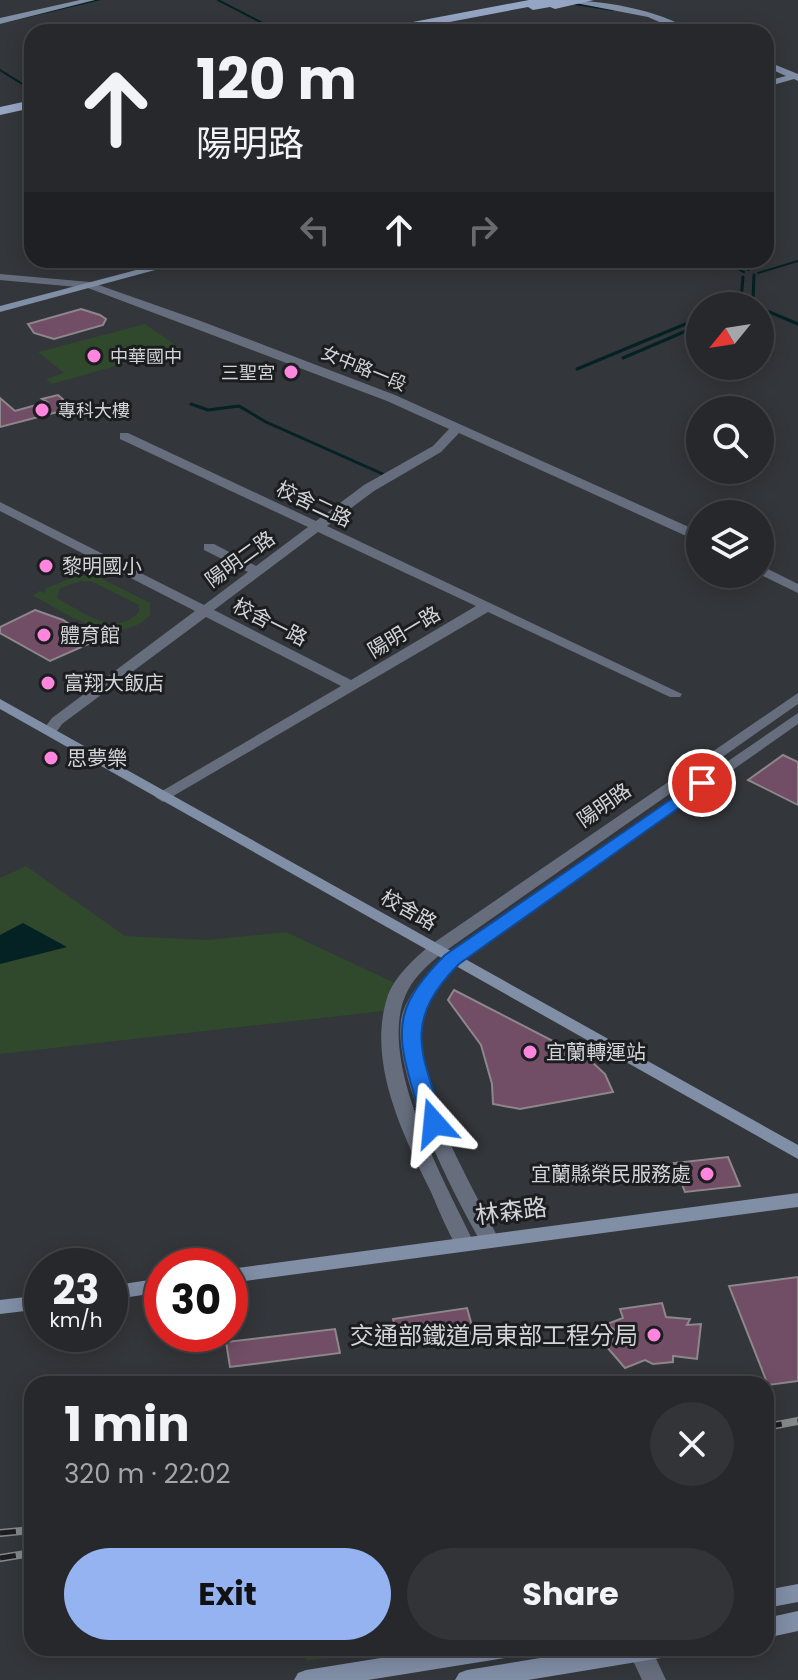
<!DOCTYPE html>
<meta charset="utf-8">
<style>
:root{--surface:#26282c;--page:#323438;--text:#f1f3f6;--muted:#a4a6a9;--line:#424448;--accent:#95b2f1}
body{margin:0;font-family:Poppins,"Noto Sans TC",sans-serif;background:var(--page);color:var(--text);height:100vh;display:flex;flex-direction:column;font-size:30px;white-space:nowrap}
*{box-sizing:border-box;margin:0}
p{font-size:26px;color:var(--muted)}
.icon{flex:none;width:44px;height:44px;fill:none;stroke:currentColor;stroke-width:2;stroke-linecap:round;stroke-linejoin:round}
.map{position:relative;flex:1;overflow:hidden}
.details{position:absolute;left:24px;top:1376px;width:750px;height:280px;display:flex;flex-direction:column;background:var(--surface);border-radius:24px;box-shadow:0 4px 20px #0003,0 0 0 2px var(--line)}
.details>*{flex:none}
.banner{position:absolute;left:24px;top:24px;width:750px;height:244px;border-radius:24px;box-shadow:0 4px 20px #0003,0 0 0 2px var(--line);background:#26282c;color:var(--text);overflow:hidden}
.needle{width:52px;rotate:240deg}
.tools{position:absolute;left:686px;top:292px;display:grid;gap:16px}
.tools a{display:grid;place-items:center;width:88px;height:88px;border-radius:50%;background:var(--surface);box-shadow:0 4px 20px #0003,0 0 0 2px var(--line);font-size:40px}
.speed{position:absolute;left:24px;top:1248px;display:flex;gap:16px;font-size:40px;font-weight:700;text-align:center}
.speed>*{display:grid;place-content:center;width:104px;height:104px;border-radius:50%;background:var(--surface);box-shadow:0 4px 20px #0003,0 0 0 2px var(--line);line-height:1}
.speed small{font-size:20px;font-weight:400}
.speed .limit{border:12px solid #d22;background:#fff;color:#111}
.pin{position:absolute;display:grid;place-items:center;width:68px;height:68px;color:#fff;margin:-34px;border:4px solid #fff;border-radius:50%;box-shadow:0 2px 8px #0007}
.me{position:absolute;width:88px;margin:-44px;rotate:342deg;stroke-linejoin:round;filter:drop-shadow(0 0 6px #0008)}
.turn{display:flex;align-items:center;gap:28px;height:168px;padding:0 40px;font-size:36px}
.turn .icon{width:104px;height:104px;stroke-width:2.5}
.turn b{display:block;font-size:56px;line-height:68px}
.lanes{display:flex;align-items:center;height:76px;padding:0 40px;background:#0003;justify-content:center;gap:40px;direction:ltr}
.lanes .off{opacity:.35}
.round{display:grid;place-items:center;flex:none;width:84px;height:84px;border-radius:42px;background:var(--page)}
.summary{display:flex;align-items:center;justify-content:space-between;height:136px;padding:0 40px}
h1{font-size:48px;font-weight:700;line-height:60px}
.button{display:flex;gap:16px;margin-top:auto;padding:16px 40px}
.button a{flex:1;height:92px;border-radius:48px;background:var(--accent);color:#111;font-size:32px;font-weight:700;line-height:92px;text-align:center}
.button a+a{background:var(--page);color:var(--text)}
.map>svg:first-child{display:block}
.green{fill:#30482c;fill-rule:evenodd}
.water{fill:#042223}
.lines{fill:none;stroke-linecap:round;stroke-linejoin:round}
.stream-far1{stroke:#042223;stroke-width:2}
.stream{stroke:#042223;stroke-width:3}
.canal{fill:#042223;fill-rule:evenodd}
.building{fill:#714e66;stroke:#8d878b;stroke-width:2}
.street{fill:#666e7e;fill-rule:evenodd}
.secondary{fill:#808ea6;fill-rule:evenodd}
.primary{fill:#95a6c5;fill-rule:evenodd}
.rail-casing{stroke:#86898c;stroke-width:8}
.rail{stroke:#1c1d1f;stroke-width:5;stroke-dasharray:16;stroke-linecap:butt}
.route{fill:#1a73e8;stroke:#114b97;stroke-width:2}
.poi-dot{fill:#ff85df;stroke:#1c1d1f;stroke-width:3}
.labels{text-anchor:middle;dominant-baseline:central;stroke-width:6;stroke-linejoin:round;paint-order:stroke}
.far-poi-label{font-size:18px;fill:#d2d4d7;stroke:#1c1d1f;text-anchor:start}
.far-street-label{font-size:18px;fill:#d2d4d7;stroke:#1c1d1f}
.street-label{font-size:20px;fill:#d2d4d7;stroke:#1c1d1f}
.poi-label{font-size:20px;fill:#d2d4d7;stroke:#1c1d1f;text-anchor:start}
.near-street-label{font-size:24px;fill:#d2d4d7;stroke:#1c1d1f}
.near-poi-label{font-size:24px;fill:#d2d4d7;stroke:#1c1d1f;text-anchor:end}
</style>
<div class="map">
<svg width="798" height="1680" viewBox="0 0 798 1680">
<rect width="100%" height="100%" fill="#33363a"/>
<path class="green" d="M 145,324 L 180,348 L 52,384 L 46,379 L 64,373 L 38,352 Z
M 77,576 L 97,576 L 150,603 L 150,615 C 116,651 67,613 33,596 L 39,591 L 45,593 L 46,588 ZM 81,581 L 91,581 L 139,605 L 139,612 C 114,638 83,612 57,598 L 60,588 Z
M 26,866 L 125,936 L 207,940 L 286,932 L 395,983 L 384,1011 L 0,1054 L 0,878 Z
M 304,1648 L 391,1648 L 306,1661 Z"/>
<path class="water" d="M 23,923 L 67,947 L 0,964 L 0,935 Z"/>
<g class="lines">
<path class="stream-far1" d="M 218,0 L 280,32
M 575,4 L 613,10
M 684,27 L 695,32
M 0,70 L 32,90
M 720,260 L 744,272
M 729,260 L 749,270
M 758,273 L 798,261"/>
<path class="stream" d="M 753,300 L 754,275
M 727,306 L 741,300 L 743,277
M 743,306 L 754,306
M 760,308 L 798,324
M 623,358 L 700,325
M 577,369 L 700,318
M 191,404 L 208,410 L 239,406 L 266,422 L 385,475"/>
<path class="canal" d="M 87,0 L 101,0 L 0,24 L 0,20 Z"/>
</g>
<path class="building" d="M 81,309 L 100,315 L 106,319 L 103,325 L 54,339 L 34,333 L 28,324 Z
M 58,395 L 73,408 L 0,427 L 0,398 L 15,411 L 47,402 L 42,399 Z
M 35,610 L 63,620 L 95,641 L 50,661 L 0,633 L 0,627 Z
M 783,755 L 798,762 L 798,805 L 748,780 Z
M 454,990 L 590,1060 L 605,1074 L 613,1092 L 520,1109 L 493,1104 L 492,1084 L 481,1045 L 448,1000 Z
M 728,1157 L 740,1186 L 685,1192 L 674,1163 Z
M 798,1277 L 798,1381 L 768,1385 L 729,1286 Z
M 662,1303 L 666,1317 L 690,1319 L 687,1325 L 701,1324 L 697,1359 L 673,1356 L 673,1362 L 653,1364 L 645,1360 L 625,1368 L 600,1339 L 616,1331 L 607,1324 L 623,1318 L 620,1309 Z
M 467,1308 L 474,1333 L 400,1344 L 393,1319 Z
M 335,1329 L 340,1353 L 230,1367 L 226,1342 Z"/>
<g class="lines">
<path class="street" d="M 0,274 L 90,282 L 198,320 L 395,395 L 700,532 L 700,541 L 695,540 L 459,433 L 441,452 L 374,491 L 327,526 L 682,694 L 680,697 L 670,697 L 488,612 L 163,802 L 155,797 L 157,794 L 341,686 L 206,617 L 62,724 L 55,734 L 45,734 L 42,731 L 52,718 L 195,611 L 0,511 L 0,502 L 204,605 L 248,572 L 204,550 L 204,544 L 214,544 L 256,566 L 308,527 L 120,439 L 120,433 L 128,433 L 316,521 L 364,485 L 433,446 L 449,429 L 387,401 L 88,288 L 0,280 ZM 318,532 L 476,606 L 351,680 L 214,610 Z
M 760,565 L 798,584 L 798,593 L 759,574 Z
M 798,693 L 798,704 L 441,954 C 429,964 416,975 408,990 C 373,1056 445,1181 474,1243 L 471,1248 L 464,1250 L 457,1248 C 447,1230 439,1211 431,1192 C 403,1135 367,1063 387,998 C 394,977 413,960 429,946 Z
M 798,713 L 798,724 L 458,963 C 443,978 424,995 420,1017 C 407,1076 472,1186 499,1239 L 496,1244 L 489,1246 L 482,1244 C 453,1193 393,1078 401,1020 C 405,995 429,973 446,955 Z
M 631,1648 L 651,1648 L 666,1680 L 642,1680 L 629,1652 Z"/>
<path class="secondary" d="M 80,0 L 95,0 L 0,24 L 0,18 Z
M 560,0 C 600,0 660,9 693,32 L 682,32 L 648,17 Z
M 766,61 L 798,74 L 798,81 L 794,79 L 766,87 L 766,81 L 786,76 L 766,67 Z
M 174,260 L 192,260 L 0,312 L 0,306 Z
M 0,699 L 798,1145 L 798,1159 L 0,709 Z
M 798,1193 L 798,1207 L 230,1283 L 230,1269 Z
M 162,1278 L 162,1292 L 110,1300 L 110,1286 Z
M 42,1295 L 42,1309 L 0,1314 L 0,1300 Z
M 798,1584 L 798,1602 L 766,1608 L 766,1590 Z
M 798,1611 L 798,1631 L 766,1638 L 766,1618 Z
M 443,1648 L 517,1648 L 513,1655 L 505,1658 L 368,1680 L 294,1680 L 298,1673 L 306,1670 Z
M 601,1648 L 673,1648 L 669,1655 L 661,1658 L 528,1680 L 455,1680 L 459,1673 L 467,1670 Z"/>
<path class="primary" d="M 529,0 L 594,0 L 555,9 L 550,7 L 533,10 L 528,7 L 397,32 L 355,32 L 392,23 L 397,25 Z
M 32,100 L 32,108 L 0,115 L 0,107 Z"/>
<g class="rail-casing">
<path id="rail" d="M 766,1427 L 798,1421
M 0,1533 L 32,1530
M 0,1558 L 32,1553"/>
</g>
<use href="#rail" class="rail"/>
</g>
<path class="route" d="M 702,778 L 708,780 L 708,787 L 459,964 C 401,1023 422,1053 444,1123 L 434,1130 L 426,1128 C 419,1116 416,1101 412,1087 C 393,1024 399,1002 445,955 Z"/>
<g class="poi-dot">
<circle cx="94" cy="356" r="8"/>
<circle cx="291" cy="372" r="8"/>
<circle cx="42" cy="410" r="8"/>
<circle cx="46" cy="566" r="8"/>
<circle cx="44" cy="635" r="8"/>
<circle cx="48" cy="683" r="8"/>
<circle cx="51" cy="758" r="8"/>
<circle cx="530" cy="1052" r="8"/>
<circle cx="707" cy="1174" r="8"/>
<circle cx="654" cy="1335" r="8"/>
</g>
<g class="labels">
<g class="far-poi-label">
<text x="110" y="356">中華國中</text>
<text x="275" y="372" text-anchor="end">三聖宮</text>
<text x="58" y="410">專科大樓</text>
</g>
<g class="far-street-label">
<text transform="translate(364 368) rotate(22)">女中路一段</text>
</g>
<g class="street-label">
<text transform="translate(314 504) rotate(25)">校舍二路</text>
<text transform="translate(240 559) rotate(-36)">陽明二路</text>
<text transform="translate(270 622) rotate(27)">校舍一路</text>
<text transform="translate(404 632) rotate(-31)">陽明一路</text>
<text transform="translate(604 805) rotate(-35)">陽明路</text>
<text transform="translate(409 910) rotate(29)">校舍路</text>
</g>
<g class="poi-label">
<text x="62" y="566">黎明國小</text>
<text x="60" y="635">體育館</text>
<text x="64" y="683">富翔大飯店</text>
<text x="67" y="758">思夢樂</text>
<text x="546" y="1052">宜蘭轉運站</text>
<text x="691" y="1174" text-anchor="end">宜蘭縣榮民服務處</text>
</g>
<g class="near-street-label">
<text transform="translate(511 1211) rotate(-7)">林森路</text>
</g>
<g class="near-poi-label">
<text x="638" y="1335">交通部鐵道局東部工程分局</text>
</g>
</g>
</svg>
<div class="tools">
<a><svg class="needle" viewBox="-14 -14 28 28"><path d="M0-13l5 13h-10z" fill="#e53935"/><path d="M0 13l5-13h-10z" fill="#a4a6a9"/></svg></a>
<a><svg class="icon" aria-label="search" viewBox="0 0 24 24"><circle cx="10" cy="10" r="6"/><path d="M15 15l6 6"/></svg></a>
<a><svg class="icon" aria-label="layers" viewBox="0 0 24 24"><path d="M12 4l9 5-9 5-9-5zM3 14l9 5 9-5"/></svg></a>
</div>
<div class="speed"><div>23<small>km/h</small></div><div class="limit">30</div></div>
<div class="pin" style="left:702px;top:783px;background:#d93025"><svg class="icon" aria-label="arrive" viewBox="0 0 24 24"><path d="M6 21V4h12l-3 4 3 4H6"/></svg></div>
<svg class="me" style="left:434px;top:1123px" viewBox="-20 -20 40 40"><path d="M0-17L14 15 0 8-14 15z" fill="#1a73e8" stroke="#fff" stroke-width="4"/></svg>
<div class="banner">
<div class="turn"><svg class="icon" aria-label="ahead" viewBox="0 0 24 24"><path d="M12 20V5M6 11l6-6 6 6"/></svg><div><b>120 m</b>陽明路</div></div>
<div class="lanes"><svg class="icon off" aria-label="left" viewBox="0 0 24 24"><path d="M17 20v-9H6M10 6l-5 5 5 5"/></svg><svg class="icon" aria-label="ahead" viewBox="0 0 24 24"><path d="M12 20V5M6 11l6-6 6 6"/></svg><svg class="icon off" aria-label="right" viewBox="0 0 24 24"><path d="M7 20v-9h11M14 6l5 5-5 5"/></svg></div>
</div>
<section class="details">
<div class="summary"><div><h1>1 min</h1><p>320 m · 22:02</p></div><a class="round"><svg class="icon" aria-label="close" viewBox="0 0 24 24"><path d="M6 6l12 12M18 6L6 18"/></svg></a></div>
<div class="button"><a>Exit</a><a>Share</a></div>
</section>
</div>
